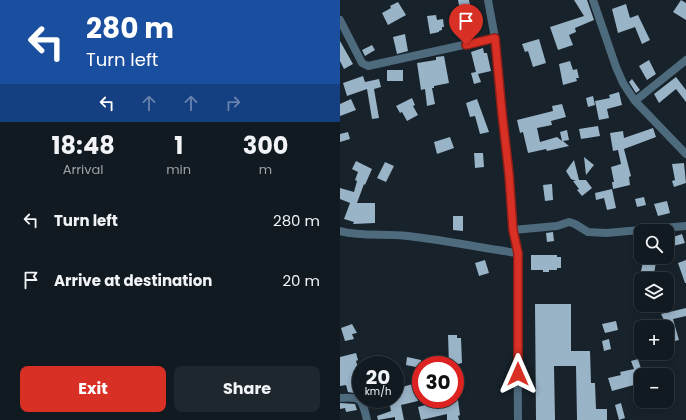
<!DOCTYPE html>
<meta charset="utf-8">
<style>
:root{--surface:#111a20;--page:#1e272d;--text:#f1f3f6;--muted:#9ca1a5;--line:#30383e;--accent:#d93025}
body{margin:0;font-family:Poppins,sans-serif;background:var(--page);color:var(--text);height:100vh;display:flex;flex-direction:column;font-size:15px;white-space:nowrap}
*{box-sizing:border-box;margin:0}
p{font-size:13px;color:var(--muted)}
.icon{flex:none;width:22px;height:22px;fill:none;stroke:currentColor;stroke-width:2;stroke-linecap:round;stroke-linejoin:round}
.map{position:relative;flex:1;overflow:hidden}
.drawer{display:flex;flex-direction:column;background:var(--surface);width:340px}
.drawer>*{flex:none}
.hud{background:#1a4fa0;color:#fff;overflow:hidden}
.tools{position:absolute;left:294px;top:224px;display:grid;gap:8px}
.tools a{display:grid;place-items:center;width:40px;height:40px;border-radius:8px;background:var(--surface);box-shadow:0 2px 6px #0003,0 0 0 1px var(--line);font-size:20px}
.speed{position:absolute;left:12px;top:356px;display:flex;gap:8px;font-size:20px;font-weight:700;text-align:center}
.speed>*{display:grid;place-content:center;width:52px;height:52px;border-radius:50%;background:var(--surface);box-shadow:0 2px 6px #0003,0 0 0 1px var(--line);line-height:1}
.speed small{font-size:10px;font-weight:400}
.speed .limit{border:6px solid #d22;background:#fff;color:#111}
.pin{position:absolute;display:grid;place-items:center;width:34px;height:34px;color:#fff;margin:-41px -17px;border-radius:50% 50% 50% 0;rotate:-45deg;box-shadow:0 0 4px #0007}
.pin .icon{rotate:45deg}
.me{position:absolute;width:44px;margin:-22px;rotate:0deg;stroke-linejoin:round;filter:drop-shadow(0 0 3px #0008)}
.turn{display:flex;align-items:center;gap:14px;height:84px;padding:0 20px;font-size:18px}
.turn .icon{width:52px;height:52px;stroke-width:2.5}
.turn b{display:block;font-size:28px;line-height:34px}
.lanes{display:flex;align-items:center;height:38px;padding:0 20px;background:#0003;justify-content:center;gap:20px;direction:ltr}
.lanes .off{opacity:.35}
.eta{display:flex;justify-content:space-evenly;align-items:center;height:68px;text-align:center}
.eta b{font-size:24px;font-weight:700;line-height:28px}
.action{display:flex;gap:8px;margin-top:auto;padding:8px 20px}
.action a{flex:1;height:46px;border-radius:8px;background:var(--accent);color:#fff;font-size:16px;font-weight:700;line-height:46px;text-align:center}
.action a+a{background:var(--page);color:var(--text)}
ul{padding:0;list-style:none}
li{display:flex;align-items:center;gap:12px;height:60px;padding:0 20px}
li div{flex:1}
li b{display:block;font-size:15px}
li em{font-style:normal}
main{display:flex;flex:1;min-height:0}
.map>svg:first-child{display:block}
.building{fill:#99b3c7}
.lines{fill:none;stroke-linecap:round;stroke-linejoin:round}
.minor{stroke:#4e6a7d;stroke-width:8}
.route-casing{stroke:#8d1f18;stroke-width:10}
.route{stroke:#d93025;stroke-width:7}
</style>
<main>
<section class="drawer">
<div class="hud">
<div class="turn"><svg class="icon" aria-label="left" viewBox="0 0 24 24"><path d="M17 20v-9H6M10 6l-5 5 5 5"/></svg><div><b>280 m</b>Turn left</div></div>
<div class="lanes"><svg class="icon" aria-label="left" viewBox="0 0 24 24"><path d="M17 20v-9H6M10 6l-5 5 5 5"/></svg><svg class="icon off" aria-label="ahead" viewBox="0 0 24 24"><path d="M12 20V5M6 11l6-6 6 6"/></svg><svg class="icon off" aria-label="ahead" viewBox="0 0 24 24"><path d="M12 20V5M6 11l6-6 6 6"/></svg><svg class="icon off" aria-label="right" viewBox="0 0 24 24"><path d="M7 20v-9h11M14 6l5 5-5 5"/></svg></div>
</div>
<div class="eta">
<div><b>18:48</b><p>Arrival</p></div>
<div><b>1</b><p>min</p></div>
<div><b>300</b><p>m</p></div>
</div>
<ul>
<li><svg class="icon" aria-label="left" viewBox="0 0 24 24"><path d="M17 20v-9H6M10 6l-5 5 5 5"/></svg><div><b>Turn left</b></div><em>280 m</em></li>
<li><svg class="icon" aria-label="arrive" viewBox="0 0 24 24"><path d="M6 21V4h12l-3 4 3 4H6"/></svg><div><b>Arrive at destination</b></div><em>20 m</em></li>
</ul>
<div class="action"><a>Exit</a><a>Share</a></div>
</section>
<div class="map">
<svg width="346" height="420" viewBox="0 0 346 420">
<rect width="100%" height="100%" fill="#17222a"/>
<path class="building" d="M 118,0 L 129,0 L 133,20 L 122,22 Z
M 234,0 L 247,0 L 254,20 L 235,28 L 236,32 L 229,35 L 233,45 L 218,50 L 210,27 L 244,16 Z
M 341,0 L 346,3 L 346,20 L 333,12 Z
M 58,2 L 66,15 L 48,25 L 42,13 L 51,8 L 50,6 Z
M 286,4 L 290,18 L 298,15 L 310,40 L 302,44 L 295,27 L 278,33 L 272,9 Z
M 96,15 L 97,20 L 103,19 L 104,27 L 102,27 L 102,30 L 99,31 L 99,32 L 90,34 L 87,16 Z
M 65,34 L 68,51 L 57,54 L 53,37 Z
M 199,39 L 206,63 L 193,67 L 188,51 L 185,52 L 182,44 Z
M 0,41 L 13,64 L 4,69 L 0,61 Z
M 32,45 L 35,50 L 25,56 L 22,50 Z
M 143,48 L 144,53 L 147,53 L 151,71 L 138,74 L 141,82 L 134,84 L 131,73 L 136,72 L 131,52 Z
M 104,56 L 109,83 L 94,86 L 94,88 L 92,88 L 95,104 L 87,106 L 85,89 L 81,90 L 77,63 L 96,60 L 96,57 Z
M 309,60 L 316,74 L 307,80 L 299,66 Z
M 230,61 L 233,70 L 237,69 L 239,78 L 236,78 L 237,81 L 223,85 L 219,64 Z
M 47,70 L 63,70 L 63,81 L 47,81 Z
M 23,76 L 25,82 L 39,79 L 41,87 L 34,89 L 39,118 L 32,119 L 27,89 L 7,96 L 3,83 Z
M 336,77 L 346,90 L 346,102 L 336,89 L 319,103 L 314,94 Z
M 292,79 L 300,90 L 296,93 L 289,82 Z
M 279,92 L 282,105 L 267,109 L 269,118 L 259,120 L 255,101 L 270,98 L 269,95 Z
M 253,96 L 255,105 L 248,107 L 246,98 Z
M 72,98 L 75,105 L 73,106 L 78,115 L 67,121 L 62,112 L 60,113 L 56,106 Z
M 11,99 L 16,110 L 0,116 L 0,104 Z
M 137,99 L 149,132 L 140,134 L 135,116 L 130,117 L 126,103 Z
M 222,104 L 226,117 L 211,121 L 212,125 L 197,128 L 200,142 L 217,137 L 222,141 L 220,132 L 227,130 L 229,140 L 223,141 L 229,146 L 207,151 L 206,149 L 188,153 L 183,132 L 180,133 L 177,120 L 213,111 L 212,106 Z
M 258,126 L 260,136 L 241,139 L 239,129 Z
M 313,128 L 316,137 L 284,149 L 291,176 L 289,177 L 290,185 L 273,189 L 272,182 L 274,182 L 271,167 L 281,164 L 278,150 L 273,151 L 270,133 L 283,131 L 284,138 Z
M 8,132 L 10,139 L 0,142 L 0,134 Z
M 110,137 L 114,148 L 97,154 L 94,142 Z
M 134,153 L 143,153 L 144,167 L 135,168 Z
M 244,157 L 254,165 L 246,175 Z
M 234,160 L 239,180 L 246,180 L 252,188 L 242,196 L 237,190 L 239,189 L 233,181 L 236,181 L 231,179 L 226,171 Z
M 16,161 L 32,169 L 25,185 L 24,184 L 17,203 L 35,203 L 35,223 L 13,224 L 14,222 L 4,219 L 10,203 L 0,199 L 0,188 L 14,192 L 17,181 L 15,180 L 18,172 L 12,169 Z
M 45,162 L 54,166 L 46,182 L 37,178 Z
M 344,163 L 346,183 L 334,187 L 332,181 L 335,180 L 332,164 Z
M 212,184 L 213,200 L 205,201 L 203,185 Z
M 272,189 L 276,208 L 267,210 L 264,198 L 256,200 L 255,193 Z
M 304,197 L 306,205 L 297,207 L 295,199 Z
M 327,201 L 330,213 L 318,216 L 314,204 Z
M 113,216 L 123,216 L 123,231 L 113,230 Z
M 213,232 L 214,241 L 207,242 L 206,233 Z
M 342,234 L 345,243 L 333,246 L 330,238 Z
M 191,255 L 217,255 L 217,257 L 221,257 L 221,268 L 217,268 L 217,270 L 209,270 L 209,272 L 203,272 L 203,270 L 191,270 Z
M 304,257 L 317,257 L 313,279 L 300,276 Z
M 145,260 L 149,273 L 139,276 L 135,263 Z
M 346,260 L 346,283 L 345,283 L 338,263 Z
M 195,304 L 231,304 L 231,351 L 250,351 L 251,383 L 255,383 L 256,409 L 267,409 L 267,420 L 237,420 L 236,366 L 214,366 L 215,420 L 196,420 Z
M 346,308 L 346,316 L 333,319 L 339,340 L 331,342 L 327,327 L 314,327 L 313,325 L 325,322 L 321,314 Z
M 276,321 L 278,330 L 265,333 L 262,324 Z
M 12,324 L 17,333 L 12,334 L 14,339 L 5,341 L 1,328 Z
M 108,335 L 117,335 L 117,338 L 121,338 L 122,363 L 118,364 L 118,365 L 109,365 Z
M 269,339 L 271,349 L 264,351 L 262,341 Z
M 16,353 L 18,360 L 16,361 L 19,371 L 14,373 L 20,394 L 8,392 L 6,385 L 0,386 L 0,357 Z
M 67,357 L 81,360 L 81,368 L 66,365 Z
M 298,359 L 303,375 L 301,375 L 301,383 L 272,391 L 268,378 L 281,375 L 280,372 L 294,369 L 291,361 Z
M 61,383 L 62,387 L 73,384 L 78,401 L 61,405 L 64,420 L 55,420 L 55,417 L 38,420 L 37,416 L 51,411 L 49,401 L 55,399 L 55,384 Z
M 118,400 L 120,415 L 118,416 L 119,420 L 107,420 L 107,414 L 81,420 L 78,407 L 93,403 Z
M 0,403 L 15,404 L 17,410 L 6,412 L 5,408 L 0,409 Z
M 281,403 L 285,418 L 279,420 L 275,405 Z"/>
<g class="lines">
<path class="minor" d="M 148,0 L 155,38 L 162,113 L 169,174 L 173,230 L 177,253 L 178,420
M 253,0 L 276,67 L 283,83 L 295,101 L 346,154
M 0,20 L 22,63 L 28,66 L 155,38
M 295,101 L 346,60
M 173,230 L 217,226 L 229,222 L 235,224 L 248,232 L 266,233 L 346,226
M 0,231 C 22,237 45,233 68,236 C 104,240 141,248 177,253
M 0,398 C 23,396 22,400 27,420"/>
</g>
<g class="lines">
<g class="route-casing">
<path id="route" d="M 126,45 L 155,38 L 162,113 L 169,174 L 173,230 L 178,253 L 178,374"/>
</g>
<use href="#route" class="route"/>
</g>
</svg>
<div class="tools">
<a><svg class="icon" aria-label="search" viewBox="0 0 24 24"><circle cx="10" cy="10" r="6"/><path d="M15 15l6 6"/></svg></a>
<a><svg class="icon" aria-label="layers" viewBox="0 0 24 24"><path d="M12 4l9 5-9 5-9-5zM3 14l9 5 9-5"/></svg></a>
<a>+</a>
<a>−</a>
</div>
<div class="speed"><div>20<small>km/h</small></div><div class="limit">30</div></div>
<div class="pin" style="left:126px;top:45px;background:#d93025"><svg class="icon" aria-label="arrive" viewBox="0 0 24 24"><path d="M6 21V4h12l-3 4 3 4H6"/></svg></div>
<svg class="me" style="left:178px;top:374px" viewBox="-20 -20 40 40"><path d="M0-17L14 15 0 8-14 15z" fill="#d93025" stroke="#fff" stroke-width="4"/></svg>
</div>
</main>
